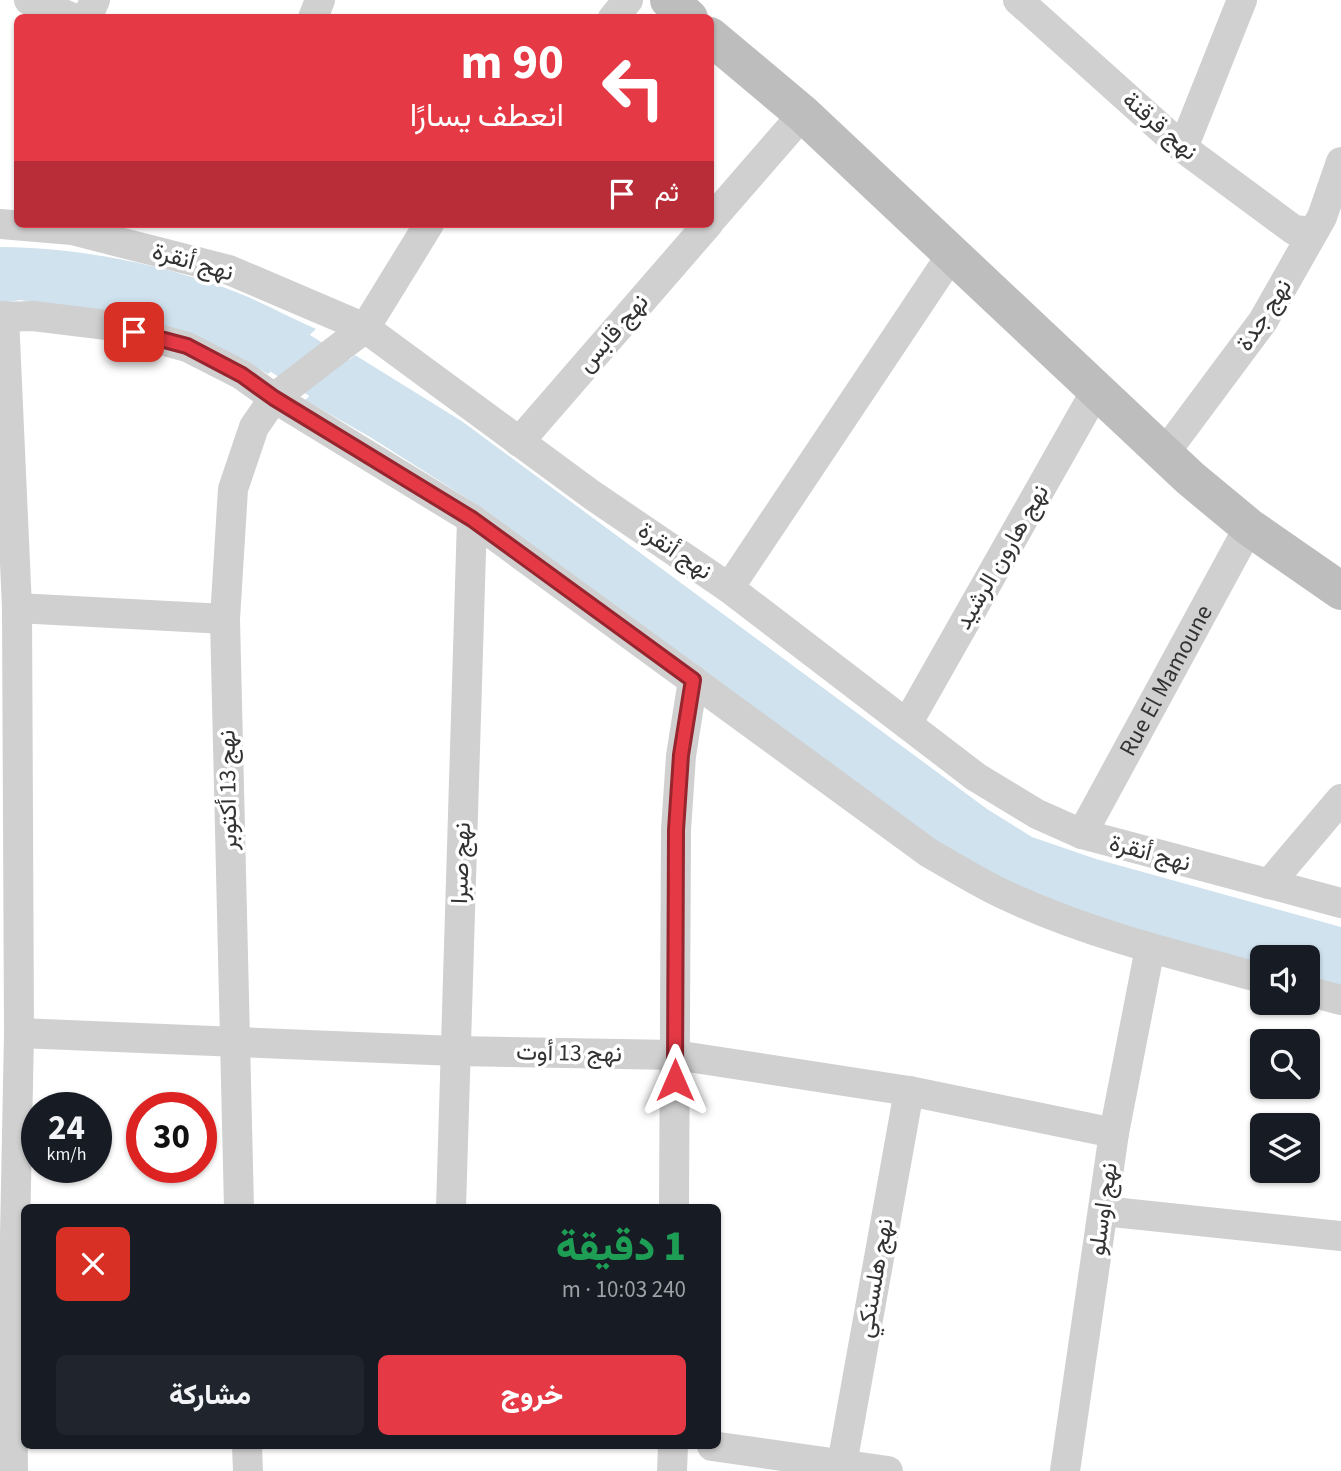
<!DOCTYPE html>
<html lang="ar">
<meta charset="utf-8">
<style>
:root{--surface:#171b24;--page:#20242c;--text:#f1f3f6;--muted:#9ea1a6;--accent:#e63946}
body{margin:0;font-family:"Source Sans 3",Vazirmatn,sans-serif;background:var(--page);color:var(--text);direction:rtl;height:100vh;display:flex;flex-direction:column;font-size:26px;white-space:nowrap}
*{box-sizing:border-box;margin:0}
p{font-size:23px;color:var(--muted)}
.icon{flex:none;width:38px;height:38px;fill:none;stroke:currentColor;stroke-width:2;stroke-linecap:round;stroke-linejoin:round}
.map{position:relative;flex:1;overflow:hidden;direction:ltr}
.sheet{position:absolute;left:21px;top:1204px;width:700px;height:245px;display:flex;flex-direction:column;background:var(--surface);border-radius:10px;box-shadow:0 2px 5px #0004;direction:rtl}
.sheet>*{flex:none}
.guide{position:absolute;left:14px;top:14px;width:700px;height:214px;border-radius:10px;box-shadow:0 2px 5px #0004;direction:rtl;background:#e63946;color:#fff;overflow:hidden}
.tools{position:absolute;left:1250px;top:945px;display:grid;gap:14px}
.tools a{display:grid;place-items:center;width:70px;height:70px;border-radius:10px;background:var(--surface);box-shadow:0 2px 5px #0004;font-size:35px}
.speed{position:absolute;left:21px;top:1092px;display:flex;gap:14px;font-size:35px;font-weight:700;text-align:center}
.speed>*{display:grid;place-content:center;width:91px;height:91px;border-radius:50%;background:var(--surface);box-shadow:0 2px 5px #0004;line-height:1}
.speed small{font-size:18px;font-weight:400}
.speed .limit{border:10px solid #d22;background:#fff;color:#111}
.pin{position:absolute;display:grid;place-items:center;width:60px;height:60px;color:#fff;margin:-30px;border-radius:14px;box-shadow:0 4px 10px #0006}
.me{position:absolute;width:77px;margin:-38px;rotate:0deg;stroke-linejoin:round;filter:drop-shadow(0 0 5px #0008)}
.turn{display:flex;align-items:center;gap:24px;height:147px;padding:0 35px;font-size:32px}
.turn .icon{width:91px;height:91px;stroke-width:2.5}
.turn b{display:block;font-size:49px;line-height:60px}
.then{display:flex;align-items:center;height:66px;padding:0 35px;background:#0003;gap:14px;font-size:26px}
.round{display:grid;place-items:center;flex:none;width:74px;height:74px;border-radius:10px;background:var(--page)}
.overview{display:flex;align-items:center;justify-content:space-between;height:119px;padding:0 35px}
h1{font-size:42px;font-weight:800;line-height:52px;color:#1e9e55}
.cta{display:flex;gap:14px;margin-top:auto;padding:14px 35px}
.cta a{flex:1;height:80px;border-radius:10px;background:var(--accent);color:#fff;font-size:28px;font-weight:800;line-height:80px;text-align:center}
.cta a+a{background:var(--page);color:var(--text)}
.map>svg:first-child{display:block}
.water{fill:#cfe2ee}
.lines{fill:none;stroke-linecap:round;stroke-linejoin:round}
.river{stroke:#cfe2ee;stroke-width:52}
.street{stroke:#d0d0d0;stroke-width:30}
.secondary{stroke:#bdbdbd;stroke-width:38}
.route-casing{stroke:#96252e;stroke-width:18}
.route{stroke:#e63946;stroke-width:12}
.labels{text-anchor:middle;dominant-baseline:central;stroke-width:7;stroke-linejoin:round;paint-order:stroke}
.street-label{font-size:24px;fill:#333;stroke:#fff}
</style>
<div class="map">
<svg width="1341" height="1471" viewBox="0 0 1341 1471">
<rect width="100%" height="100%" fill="#fff"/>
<path class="water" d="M 0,247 C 75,248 146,261 217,285 C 251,296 284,315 316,329 L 268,374 L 215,345 L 131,318 L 20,300 L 0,304 Z
M 355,355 L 463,422 L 987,809 L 1032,837 L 1096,859 L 1341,927 L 1341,991 L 1307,981 L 1307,957 L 1262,957 L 1262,968 L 1081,916 L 961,865 L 476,504 L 370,437 L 305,400 Z"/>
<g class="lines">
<path class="river" d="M 227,321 L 258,333 L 390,416"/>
<g class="street">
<path d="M 29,0 L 73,18"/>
<path d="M 1018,0 L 1183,148 L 1294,230 L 1313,232"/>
<path d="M 87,18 L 95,0"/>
<path d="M 313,18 L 320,0"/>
<path d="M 613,18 L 628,0"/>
<path d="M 1183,148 L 1242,0"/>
<path d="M 710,221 L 803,114"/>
<path d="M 0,224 L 72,230 L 229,270 L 365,328 L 592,495 L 729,588 L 976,777 L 1037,814 L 1082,834 L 1341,903"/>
<path d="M 4,316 L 17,608 L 19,1033 L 12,1388 L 13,1471"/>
<path d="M 0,317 L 33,316 L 107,325 L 187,347 L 242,375 L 274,398 L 472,519 L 929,853 C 954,867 979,883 1005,895 C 1086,933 1175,955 1262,978"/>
<path d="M 519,442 L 708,224"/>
<path d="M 1164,454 L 1263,321 L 1322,217 L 1341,162"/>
<path d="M 729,588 L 952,254"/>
<path d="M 17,608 L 225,619"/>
<path d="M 907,724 L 1097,389"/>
<path id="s1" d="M 1082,834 L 1249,527"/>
<path d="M 1269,884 L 1341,799"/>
<path d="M 1307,991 L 1341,1000"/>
<path d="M 19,1033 L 455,1051 L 675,1055 L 909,1091 L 1114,1133"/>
<path d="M 239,1208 L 225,619 L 233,489 L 254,427 L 274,398 L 365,328 L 429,224"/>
<path d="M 451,1208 L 472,519"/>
<path d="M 674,1208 L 676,830 L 681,756 L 693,680"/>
<path d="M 1103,1211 L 1341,1236"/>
<path d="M 247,1446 L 248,1471"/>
<path d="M 712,1446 L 888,1471"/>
<path d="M 842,1464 L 909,1091"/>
<path d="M 672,1471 L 673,1446"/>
<path d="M 1065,1471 L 1114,1133 L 1150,948"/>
</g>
<path class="secondary" d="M 669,0 L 689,18
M 710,36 L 803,114 L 1190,478 L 1249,527 L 1341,591"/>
</g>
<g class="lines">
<g class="route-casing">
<path id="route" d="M 134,332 L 187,346 L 242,375 L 274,398 L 472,519 L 693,680 L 681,755 L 676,830 L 675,1080"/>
</g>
<use href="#route" class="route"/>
</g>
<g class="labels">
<g class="street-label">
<text transform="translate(1160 126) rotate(41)">نهج قرقنة</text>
<text transform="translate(193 262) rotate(16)">نهج أنقرة</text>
<text transform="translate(1264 315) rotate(-57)">نهج جدة</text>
<text transform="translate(613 333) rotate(-49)">نهج قابس</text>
<text transform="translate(675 551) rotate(34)">نهج أنقرة</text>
<text transform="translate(1002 557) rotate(-60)">نهج هارون الرشيد</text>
<text stroke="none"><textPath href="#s1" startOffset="175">Rue El Mamoune</textPath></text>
<text transform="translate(228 790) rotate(-91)">نهج 13 أكتوبر</text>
<text transform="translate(1150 853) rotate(15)">نهج أنقرة</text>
<text transform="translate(461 863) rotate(-88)">نهج صبرا</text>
<text transform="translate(569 1053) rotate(1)">نهج 13 أوت</text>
<text transform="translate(1103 1209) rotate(-82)">نهج اوسلو</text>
<text transform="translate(875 1278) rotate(-80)">نهج هلسنكي</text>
</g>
</g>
</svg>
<div class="tools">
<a><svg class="icon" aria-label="sound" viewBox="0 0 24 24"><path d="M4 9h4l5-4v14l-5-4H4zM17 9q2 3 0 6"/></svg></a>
<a><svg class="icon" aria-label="search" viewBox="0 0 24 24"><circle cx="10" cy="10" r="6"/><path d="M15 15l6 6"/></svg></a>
<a><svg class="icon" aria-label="layers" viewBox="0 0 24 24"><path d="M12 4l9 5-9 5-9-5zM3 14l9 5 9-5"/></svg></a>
</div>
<div class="speed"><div>24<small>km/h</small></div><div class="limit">30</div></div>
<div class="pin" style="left:134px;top:332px;background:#d93025"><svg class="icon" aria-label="arrive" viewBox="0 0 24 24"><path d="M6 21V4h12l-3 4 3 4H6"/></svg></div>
<svg class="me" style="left:675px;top:1080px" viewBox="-20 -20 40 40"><path d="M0-17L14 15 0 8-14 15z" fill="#e63946" stroke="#fff" stroke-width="4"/></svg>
<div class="guide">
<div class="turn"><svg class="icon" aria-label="left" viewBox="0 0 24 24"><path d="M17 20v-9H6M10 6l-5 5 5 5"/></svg><div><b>90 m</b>انعطف يسارًا</div></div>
<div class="then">ثم<svg class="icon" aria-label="arrive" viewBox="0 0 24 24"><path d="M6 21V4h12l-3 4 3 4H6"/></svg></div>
</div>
<section class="sheet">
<div class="overview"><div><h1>1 دقيقة</h1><p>240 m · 10:03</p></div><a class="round" style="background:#d93025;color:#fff"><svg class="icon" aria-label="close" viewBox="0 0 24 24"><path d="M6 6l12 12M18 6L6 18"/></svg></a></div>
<div class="cta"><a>خروج</a><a>مشاركة</a></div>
</section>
</div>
